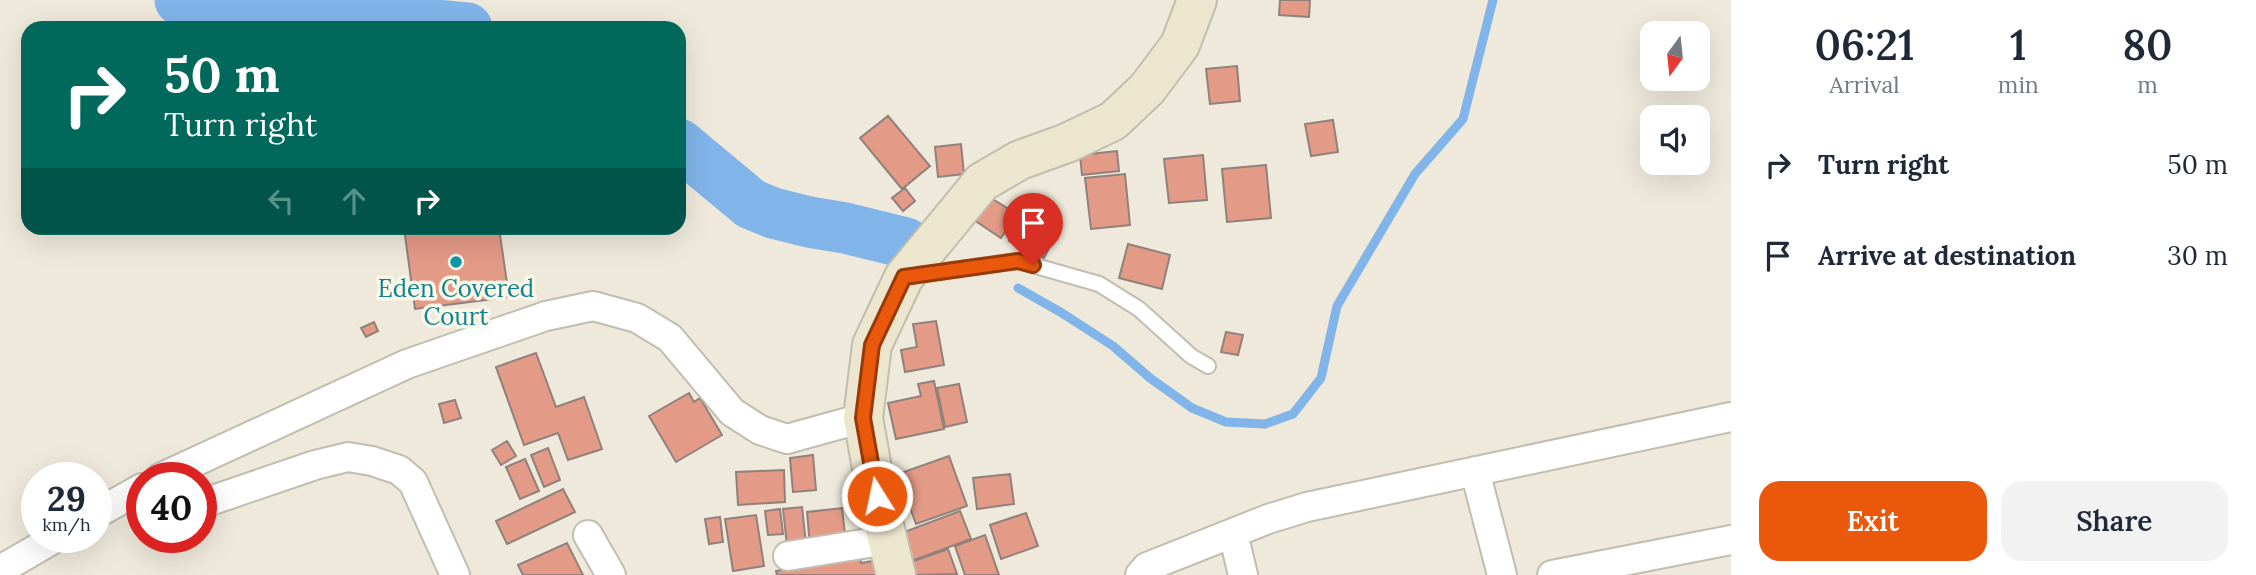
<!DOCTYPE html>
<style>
:root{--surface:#fff;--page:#f2f2f3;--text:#1f2937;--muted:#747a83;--accent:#ea580c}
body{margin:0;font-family:Lora,serif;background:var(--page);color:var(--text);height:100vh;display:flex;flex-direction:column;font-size:26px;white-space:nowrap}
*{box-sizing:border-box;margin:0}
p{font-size:23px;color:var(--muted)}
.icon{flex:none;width:38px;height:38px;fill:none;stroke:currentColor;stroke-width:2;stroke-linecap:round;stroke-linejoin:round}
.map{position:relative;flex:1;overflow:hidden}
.details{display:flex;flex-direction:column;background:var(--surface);width:525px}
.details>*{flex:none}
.banner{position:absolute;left:21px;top:21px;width:665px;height:214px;border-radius:21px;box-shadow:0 7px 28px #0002;background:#00695c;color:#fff;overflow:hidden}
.needle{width:46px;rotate:195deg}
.buttons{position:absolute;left:1640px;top:21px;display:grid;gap:14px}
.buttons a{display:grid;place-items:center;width:70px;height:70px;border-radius:14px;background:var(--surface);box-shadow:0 7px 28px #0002;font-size:35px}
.speed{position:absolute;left:21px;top:462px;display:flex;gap:14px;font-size:35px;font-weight:700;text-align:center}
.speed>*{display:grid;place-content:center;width:91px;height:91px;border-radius:50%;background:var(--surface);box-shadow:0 7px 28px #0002;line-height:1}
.speed small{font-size:18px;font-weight:400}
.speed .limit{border:10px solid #d22;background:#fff;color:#111}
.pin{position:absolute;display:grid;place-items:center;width:60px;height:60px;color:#fff;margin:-72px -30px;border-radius:50% 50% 50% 0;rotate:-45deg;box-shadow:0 0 7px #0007}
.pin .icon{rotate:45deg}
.me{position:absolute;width:77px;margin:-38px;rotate:350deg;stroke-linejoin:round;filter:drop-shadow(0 0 5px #0008)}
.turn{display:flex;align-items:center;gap:24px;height:147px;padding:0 28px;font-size:32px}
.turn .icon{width:91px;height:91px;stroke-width:2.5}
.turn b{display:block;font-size:49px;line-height:60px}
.lanes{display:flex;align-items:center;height:66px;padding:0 28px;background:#0003;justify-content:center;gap:35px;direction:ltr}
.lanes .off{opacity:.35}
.eta{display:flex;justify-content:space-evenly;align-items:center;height:119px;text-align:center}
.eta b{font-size:42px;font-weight:600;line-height:49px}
.cta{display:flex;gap:14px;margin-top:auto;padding:14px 28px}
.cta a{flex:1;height:80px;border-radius:21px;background:var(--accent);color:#fff;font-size:28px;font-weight:600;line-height:80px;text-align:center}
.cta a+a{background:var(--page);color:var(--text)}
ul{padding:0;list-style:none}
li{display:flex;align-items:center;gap:21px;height:91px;padding:0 28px}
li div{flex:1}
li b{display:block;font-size:26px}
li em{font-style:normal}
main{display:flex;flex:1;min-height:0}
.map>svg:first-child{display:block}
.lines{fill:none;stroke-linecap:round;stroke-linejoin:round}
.stream{stroke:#81b4e9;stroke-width:9}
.river{stroke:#81b4e9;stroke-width:51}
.building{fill:#e39a86;stroke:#90817c;stroke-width:2}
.lane-casing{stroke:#c1bdaf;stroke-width:18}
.street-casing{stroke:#c1bdaf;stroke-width:32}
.secondary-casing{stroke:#c1bdaf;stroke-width:42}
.lane{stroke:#fff;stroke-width:14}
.street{stroke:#fff;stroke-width:28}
.secondary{stroke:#ede6cf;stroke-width:38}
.route-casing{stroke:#983908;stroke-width:18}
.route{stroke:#ea580c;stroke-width:12}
.culture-dot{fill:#0f9aa8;stroke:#fbf7e8;stroke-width:2.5}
.labels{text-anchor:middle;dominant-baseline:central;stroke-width:7;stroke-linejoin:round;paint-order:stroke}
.culture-label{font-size:24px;fill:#0d838f;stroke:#fbf7e8}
</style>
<main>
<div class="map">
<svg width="1731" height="575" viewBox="0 0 1731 575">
<rect width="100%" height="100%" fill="#eee9db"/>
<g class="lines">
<path class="stream" d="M 1018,288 L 1062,313 L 1113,346 L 1150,378 L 1192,408 L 1226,422 L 1265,424 L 1293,414 L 1321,378 L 1337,306 L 1415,174 L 1463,119 L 1493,0"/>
<path class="river" d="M 180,0 L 467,28
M 679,144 L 751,204 L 773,213 L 809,222 L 845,228 L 906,243"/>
</g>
<path class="building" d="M 1280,0 L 1310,0 L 1309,17 L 1279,15 Z
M 1237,66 L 1240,101 L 1210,104 L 1206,69 Z
M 888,116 L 930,166 L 902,189 L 860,138 Z
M 1333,120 L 1338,152 L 1311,156 L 1305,124 Z
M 961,144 L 964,174 L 938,177 L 935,147 Z
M 1117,151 L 1119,171 L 1082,175 L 1080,155 Z
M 1203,155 L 1207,200 L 1169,203 L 1164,159 Z
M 1266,165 L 1271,218 L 1227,222 L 1222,169 Z
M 1125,174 L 1130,225 L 1091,229 L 1085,178 Z
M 905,188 L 915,201 L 903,211 L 892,198 Z
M 986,195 L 1017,214 L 1001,238 L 971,218 Z
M 1019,221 L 1054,238 L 1044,258 L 1009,241 Z
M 404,228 L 499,228 L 509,297 L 415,309 Z
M 1128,244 L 1170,255 L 1162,289 L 1119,278 Z
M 936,321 L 944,365 L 905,372 L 901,350 L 917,347 L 913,324 Z
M 374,322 L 378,331 L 366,337 L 361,328 Z
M 1226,332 L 1243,335 L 1238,355 L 1221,352 Z
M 536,353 L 556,407 L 584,397 L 602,449 L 568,460 L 558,433 L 524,445 L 496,367 Z
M 934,381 L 944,429 L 896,439 L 888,403 L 921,396 L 918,384 Z
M 959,384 L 967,422 L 945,427 L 937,388 Z
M 689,393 L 694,402 L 700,398 L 722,435 L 676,462 L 649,416 Z
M 455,400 L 461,418 L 444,423 L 439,404 Z
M 507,441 L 516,456 L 501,465 L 492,450 Z
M 548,448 L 560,480 L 544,487 L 531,455 Z
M 813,455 L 816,490 L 793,492 L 790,458 Z
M 949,456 L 967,506 L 916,524 L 905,494 L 888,499 L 881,480 Z
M 525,459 L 539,491 L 520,499 L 506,467 Z
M 784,470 L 785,502 L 738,505 L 736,472 Z
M 1010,474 L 1014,504 L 977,509 L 973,478 Z
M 563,489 L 575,512 L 507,544 L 496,521 Z
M 802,507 L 806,544 L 787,546 L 783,509 Z
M 842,508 L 846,543 L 810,547 L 807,512 Z
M 780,509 L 783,534 L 768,535 L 765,511 Z
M 960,511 L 971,539 L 906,563 L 896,535 Z
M 1026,513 L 1038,546 L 1001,559 L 990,525 Z
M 756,515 L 764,566 L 733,571 L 725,519 Z
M 720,517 L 723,542 L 709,544 L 705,519 Z
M 985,535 L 999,575 L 965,575 L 955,546 Z
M 567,543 L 583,575 L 523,575 L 518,565 Z
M 948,549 L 957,574 L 912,575 L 908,563 Z
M 859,555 L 861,563 L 873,561 L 876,575 L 777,575 L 776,571 Z"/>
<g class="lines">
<g class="lane-casing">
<path id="lane" d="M 916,275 L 1018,261 L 1099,284 L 1139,309 L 1191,356 L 1208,366"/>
</g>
<g class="street-casing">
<path id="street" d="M 1475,471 L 1502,575
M 160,478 L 407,364 L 546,316 L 593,306 L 637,318 L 670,338 L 732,412 L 760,430 L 787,439 L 863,418
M 201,504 L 315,465 L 348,457 L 372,461 L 399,470 L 413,482 L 455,575
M 96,514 L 142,488
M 1233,533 L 1243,575
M 588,535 L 611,575
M 788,556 L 887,540
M 0,570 L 57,537
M 1140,575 L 1147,567 L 1268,519 L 1307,507 L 1731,417
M 1552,575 L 1731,540"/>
</g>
<g class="secondary-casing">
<path id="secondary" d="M 896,575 L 877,496 L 863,418 L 872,345 L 904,277 L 982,182 L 1020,160 L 1067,143 L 1113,121 L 1147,89 L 1180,45 L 1197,0"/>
</g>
<use href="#lane" class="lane"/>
<use href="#street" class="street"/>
<use href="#secondary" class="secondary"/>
</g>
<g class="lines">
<g class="route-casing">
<path id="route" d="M 877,496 L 863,418 L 872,345 L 904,277 L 1018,261 L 1033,265"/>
</g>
<use href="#route" class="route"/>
</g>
<circle class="culture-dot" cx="456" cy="262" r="7"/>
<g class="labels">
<g class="culture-label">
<text x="456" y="288">Eden Covered<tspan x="456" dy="28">Court</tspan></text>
</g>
</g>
</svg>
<div class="buttons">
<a><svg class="needle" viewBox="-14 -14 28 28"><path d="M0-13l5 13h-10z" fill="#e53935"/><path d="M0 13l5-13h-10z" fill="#747a83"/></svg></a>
<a><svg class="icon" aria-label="sound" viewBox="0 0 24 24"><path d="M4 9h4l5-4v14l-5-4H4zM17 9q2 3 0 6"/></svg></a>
</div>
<div class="speed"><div>29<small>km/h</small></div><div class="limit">40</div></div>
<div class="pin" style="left:1033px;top:265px;background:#d93025"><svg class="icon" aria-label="arrive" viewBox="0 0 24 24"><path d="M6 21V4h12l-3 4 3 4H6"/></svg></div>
<svg class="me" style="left:877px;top:496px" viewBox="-20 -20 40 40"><circle r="17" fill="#ea580c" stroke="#fff" stroke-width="3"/><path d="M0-11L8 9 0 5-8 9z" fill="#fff"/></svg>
<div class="banner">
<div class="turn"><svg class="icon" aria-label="right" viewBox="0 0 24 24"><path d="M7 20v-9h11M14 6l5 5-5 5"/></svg><div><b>50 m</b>Turn right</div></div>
<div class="lanes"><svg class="icon off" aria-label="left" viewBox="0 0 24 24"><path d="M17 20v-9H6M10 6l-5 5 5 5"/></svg><svg class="icon off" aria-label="ahead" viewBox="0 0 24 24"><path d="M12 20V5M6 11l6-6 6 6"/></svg><svg class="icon" aria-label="right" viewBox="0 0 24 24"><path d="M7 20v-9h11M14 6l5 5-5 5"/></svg></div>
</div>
</div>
<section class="details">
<div class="eta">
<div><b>06:21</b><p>Arrival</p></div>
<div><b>1</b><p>min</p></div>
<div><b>80</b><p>m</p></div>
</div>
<ul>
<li><svg class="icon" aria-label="right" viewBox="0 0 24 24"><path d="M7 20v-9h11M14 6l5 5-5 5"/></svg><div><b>Turn right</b></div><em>50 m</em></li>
<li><svg class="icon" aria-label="arrive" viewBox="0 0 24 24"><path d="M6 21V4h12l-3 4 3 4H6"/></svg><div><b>Arrive at destination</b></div><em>30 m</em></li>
</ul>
<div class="cta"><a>Exit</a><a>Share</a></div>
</section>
</main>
